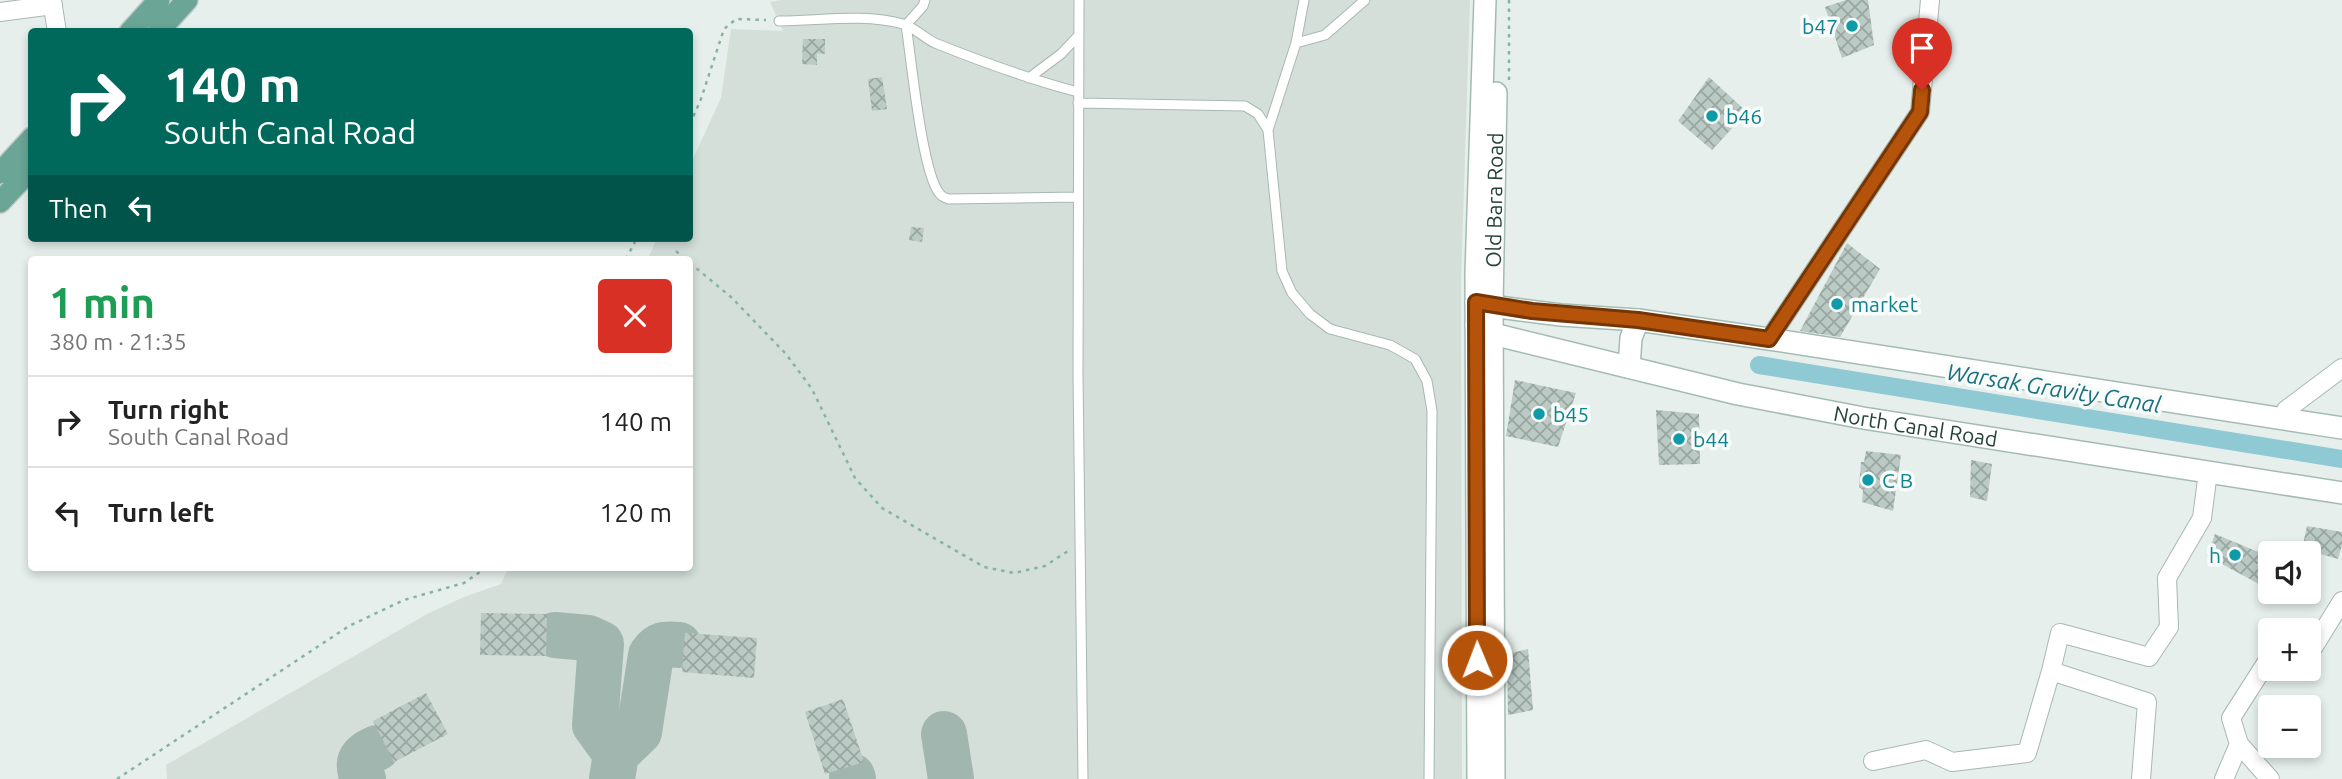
<!DOCTYPE html>
<meta charset="utf-8">
<style>
:root{--surface:#fff;--page:#f2f2f2;--text:#222;--muted:#767676;--line:#e0e0e0}
body{margin:0;font-family:Ubuntu,sans-serif;background:var(--page);color:var(--text);height:100vh;display:flex;flex-direction:column;font-size:26px;white-space:nowrap}
*{box-sizing:border-box;margin:0}
p{font-size:23px;color:var(--muted)}
.icon{flex:none;width:38px;height:38px;fill:none;stroke:currentColor;stroke-width:2;stroke-linecap:round;stroke-linejoin:round}
.map{position:relative;flex:1;overflow:hidden}
.sheet{position:absolute;left:28px;top:256px;width:665px;height:315px;display:flex;flex-direction:column;background:var(--surface);border-radius:7px;box-shadow:0 4px 10px #0003}
.sheet>*{flex:none}
.guide{position:absolute;left:28px;top:28px;width:665px;height:214px;border-radius:7px;box-shadow:0 4px 10px #0003;background:#00695c;color:#fff;overflow:hidden}
.fabs{position:absolute;left:2258px;top:541px;display:grid;gap:14px}
.fabs a{display:grid;place-items:center;width:63px;height:63px;border-radius:7px;background:var(--surface);box-shadow:0 4px 10px #0003;font-size:35px}
.pin{position:absolute;display:grid;place-items:center;width:60px;height:60px;color:#fff;margin:-72px -30px;border-radius:50% 50% 50% 0;rotate:-45deg;box-shadow:0 0 7px #0007}
.pin .icon{rotate:45deg}
.me{position:absolute;width:77px;margin:-38px;rotate:359deg;stroke-linejoin:round;filter:drop-shadow(0 0 5px #0008)}
.turn{display:flex;align-items:center;gap:24px;height:147px;padding:0 21px;font-size:32px}
.turn .icon{width:91px;height:91px;stroke-width:2.5}
.turn b{display:block;font-size:49px;line-height:60px}
.then{display:flex;align-items:center;height:66px;padding:0 21px;background:#0003;gap:14px;font-size:26px}
.round{display:grid;place-items:center;flex:none;width:74px;height:74px;border-radius:7px;background:var(--page)}
.headline{display:flex;align-items:center;justify-content:space-between;height:119px;padding:0 21px}
h1{font-size:42px;font-weight:600;line-height:52px;color:#1e9e55}
ul{padding:0;list-style:none}
li{display:flex;align-items:center;gap:21px;height:91px;padding:0 21px;border-top:2px solid var(--line)}
li div{flex:1}
li b{display:block;font-size:26px}
li em{font-style:normal}
.map>svg:first-child{display:block}
.built{fill:#d4dfda}
.lines{fill:none;stroke-linecap:round;stroke-linejoin:round}
.canal{stroke:#8ec9d4;stroke-width:18}
.taxiway{stroke:#a2b6b0;stroke-width:46}
.building{fill:url(#building-cross-hatch)}
.service-casing{stroke:#a8b8b2;stroke-width:11}
.minor-casing{stroke:#a8b8b2;stroke-width:20}
.secondary-casing{stroke:#a4bbb3;stroke-width:24}
.primary-casing{stroke:#c2cac8;stroke-width:24}
.path{stroke:#86b3a5;stroke-width:2.5;stroke-dasharray:3.5 5;stroke-linecap:butt}
.service{stroke:#fff;stroke-width:9}
.minor{stroke:#fff;stroke-width:18}
.secondary{stroke:#fff;stroke-width:21}
.primary{stroke:#6aa596;stroke-width:21}
.route-casing{stroke:#753606;stroke-width:18}
.route{stroke:#b45309;stroke-width:12}
.culture-dot{fill:#0f9aa8;stroke:#f7fbf9;stroke-width:2.5}
.labels{text-anchor:middle;dominant-baseline:central;stroke-width:7;stroke-linejoin:round;paint-order:stroke}
.culture-label{font-size:21px;fill:#0d838f;stroke:#f7fbf9;text-anchor:start}
.street-label{font-size:21px;fill:#24423a;stroke:#f7fbf9}
.water-label{font-size:23px;font-style:italic;fill:#1c6f80;stroke:#f7fbf9}
</style>
<div class="map">
<svg width="2342" height="779" viewBox="0 0 2342 779">
<defs>
<pattern id="building-cross-hatch" width="8" height="8" patternUnits="userSpaceOnUse" patternTransform="scale(1.75)"><rect width="8" height="8" fill="#bbcac4"/><path d="M0 0l8 8M0 8l8-8" fill="none" stroke="#98a6a0"/></pattern>
</defs>
<rect width="100%" height="100%" fill="#e6efeb"/>
<path class="built" d="M 781,0 L 1470,0 L 1461,282 L 1462,779 L 167,779 L 166,765 L 427,614 L 464,597 L 501,584 L 509,567 L 690,567 L 690,259 L 648,259 L 657,238 L 690,238 L 690,165 L 721,98 L 731,29 L 783,31 L 770,2 Z"/>
<g class="lines">
<path class="canal" d="M 1759,365 L 2342,459"/>
<path class="taxiway" d="M 555,635 L 588,638 L 601,644 L 595,725 L 616,754 L 612,779
M 944,734 L 951,779
M 616,754 L 639,732 L 651,655 C 659,643 665,644 679,645
M 852,776 L 853,779
M 363,779 C 356,762 360,755 377,748"/>
</g>
<path class="building" d="M 1846,0 L 1868,0 L 1874,45 L 1842,58 L 1825,7 Z
M 803,39 L 825,39 L 825,54 L 817,53 L 817,65 L 802,64 Z
M 882,77 L 887,109 L 872,111 L 868,79 Z
M 1709,77 L 1747,112 L 1712,150 L 1678,121 Z
M 911,227 L 924,228 L 922,242 L 909,240 Z
M 1847,243 L 1880,269 L 1840,337 L 1800,331 Z
M 1515,380 L 1576,393 L 1558,447 L 1506,436 Z
M 1656,410 L 1699,414 L 1700,464 L 1659,465 Z
M 1866,451 L 1901,455 L 1893,511 L 1862,502 L 1863,490 L 1859,487 L 1861,462 L 1864,462 Z
M 1971,460 L 1992,464 L 1987,501 L 1970,497 Z
M 2307,526 L 2342,532 L 2342,545 L 2338,559 L 2320,554 L 2308,575 L 2308,551 L 2302,549 Z
M 2215,534 L 2263,554 L 2257,565 L 2270,570 L 2270,590 L 2207,556 Z
M 481,613 L 547,614 L 546,656 L 480,655 Z
M 685,633 L 757,638 L 754,678 L 682,672 Z
M 1528,649 L 1533,710 L 1508,715 L 1507,654 Z
M 426,693 L 448,734 L 394,762 L 373,721 Z
M 843,699 L 864,762 L 825,774 L 805,712 Z"/>
<g class="lines">
<g class="service-casing">
<path id="service" d="M 925,0 L 923,6 L 906,25 C 911,56 922,175 940,194 C 942,197 946,198 949,199 L 1078,197
M 1079,0 L 1078,375 L 1083,779
M 779,21 C 819,21 863,13 903,24 C 914,27 924,38 935,43 C 982,62 1029,79 1078,92
M 1296,43 L 1325,35 L 1365,0
M 1029,78 L 1061,54 L 1079,35
M 1078,103 L 1245,106 L 1258,114 L 1268,130 L 1282,271 L 1292,293 L 1310,314 L 1330,329 L 1390,345 L 1415,359 L 1427,381 L 1432,411 L 1429,779
M 1268,130 L 1296,43 L 1304,0"/>
</g>
<g class="minor-casing">
<path id="minor" d="M 52,0 L 57,32
M 0,12 L 53,5
M 1769,339 L 1920,112 L 1930,0
M 2285,419 L 2286,410 L 2342,368
M 2308,656 L 2342,601
M 2051,671 L 2060,633 L 2149,657 L 2169,627 L 2167,578 L 2202,518 L 2208,472
M 2239,744 L 2270,779
M 1873,761 L 1926,750 L 1952,762 L 2027,753 L 2051,671 L 2147,702 L 2141,779
M 2224,779 L 2239,744 L 2231,718 L 2270,657"/>
</g>
<g class="secondary-casing">
<g id="secondary">
<path d="M 1476,302 L 1506,308 L 1561,315 L 1638,320 L 1769,339 L 2342,428"/>
<path id="s1" d="M 1476,325 L 1493,334 L 1738,394 L 1863,418 L 2342,493"/>
<path d="M 1629,367 L 1631,338 L 1638,320"/>
<path d="M 1478,779 L 1476,273 L 1485,0"/>
<path id="s2" d="M 1494,779 L 1492,305 L 1496,93"/>
</g>
</g>
<g class="primary-casing">
<path id="primary" d="M 130,32 L 159,0
M 158,32 L 187,0
M 0,173 L 32,138
M 0,202 L 32,168"/>
</g>
<path class="path" d="M 1509,80 L 1509,0
M 690,124 L 701,99 L 724,29 L 736,19 L 766,20
M 676,251 L 685,259
M 626,259 L 637,238
M 690,263 L 731,297 L 786,354 L 812,389 L 855,478 L 882,508 L 984,567 L 1014,573 L 1045,566 L 1068,551
M 117,779 L 349,626 L 404,600 L 464,583 L 480,572 L 483,567"/>
<use href="#service" class="service"/>
<use href="#minor" class="minor"/>
<use href="#secondary" class="secondary"/>
<use href="#primary" class="primary"/>
</g>
<g class="lines">
<g class="route-casing">
<path id="route" d="M 1477,660 L 1476,302 L 1532,311 L 1638,320 L 1769,339 L 1920,112 L 1922,90"/>
</g>
<use href="#route" class="route"/>
</g>
<g class="culture-dot">
<circle cx="1852" cy="26" r="7"/>
<circle cx="1712" cy="116" r="7"/>
<circle cx="1837" cy="304" r="7"/>
<circle cx="1539" cy="414" r="7"/>
<circle cx="1679" cy="439" r="7"/>
<circle cx="1868" cy="480" r="7"/>
<circle cx="2235" cy="555" r="7"/>
</g>
<g class="labels">
<g class="culture-label">
<text x="1838" y="26" text-anchor="end">b47</text>
<text x="1726" y="116">b46</text>
<text x="1851" y="304">market</text>
<text x="1553" y="414">b45</text>
<text x="1693" y="439">b44</text>
<text x="1882" y="480">C B</text>
<text x="2221" y="555" text-anchor="end">h</text>
</g>
<g class="street-label">
<text stroke="none"><textPath href="#s2" startOffset="579">Old Bara Road</textPath></text>
<text stroke="none"><textPath href="#s1" startOffset="452">North Canal Road</textPath></text>
</g>
<g class="water-label">
<text transform="translate(2054 388) rotate(9)">Warsak Gravity Canal</text>
</g>
</g>
</svg>
<div class="fabs">
<a><svg class="icon" aria-label="sound" viewBox="0 0 24 24"><path d="M4 9h4l5-4v14l-5-4H4zM17 9q2 3 0 6"/></svg></a>
<a>+</a>
<a>−</a>
</div>
<div class="pin" style="left:1922px;top:90px;background:#d93025"><svg class="icon" aria-label="arrive" viewBox="0 0 24 24"><path d="M6 21V4h12l-3 4 3 4H6"/></svg></div>
<svg class="me" style="left:1477px;top:660px" viewBox="-20 -20 40 40"><circle r="17" fill="#b45309" stroke="#fff" stroke-width="3"/><path d="M0-11L8 9 0 5-8 9z" fill="#fff"/></svg>
<div class="guide">
<div class="turn"><svg class="icon" aria-label="right" viewBox="0 0 24 24"><path d="M7 20v-9h11M14 6l5 5-5 5"/></svg><div><b>140 m</b>South Canal Road</div></div>
<div class="then">Then<svg class="icon" aria-label="left" viewBox="0 0 24 24"><path d="M17 20v-9H6M10 6l-5 5 5 5"/></svg></div>
</div>
<section class="sheet">
<div class="headline"><div><h1>1 min</h1><p>380 m · 21:35</p></div><a class="round" style="background:#d93025;color:#fff"><svg class="icon" aria-label="close" viewBox="0 0 24 24"><path d="M6 6l12 12M18 6L6 18"/></svg></a></div>
<ul>
<li><svg class="icon" aria-label="right" viewBox="0 0 24 24"><path d="M7 20v-9h11M14 6l5 5-5 5"/></svg><div><b>Turn right</b><p>South Canal Road</p></div><em>140 m</em></li>
<li><svg class="icon" aria-label="left" viewBox="0 0 24 24"><path d="M17 20v-9H6M10 6l-5 5 5 5"/></svg><div><b>Turn left</b></div><em>120 m</em></li>
</ul>
</section>
</div>
